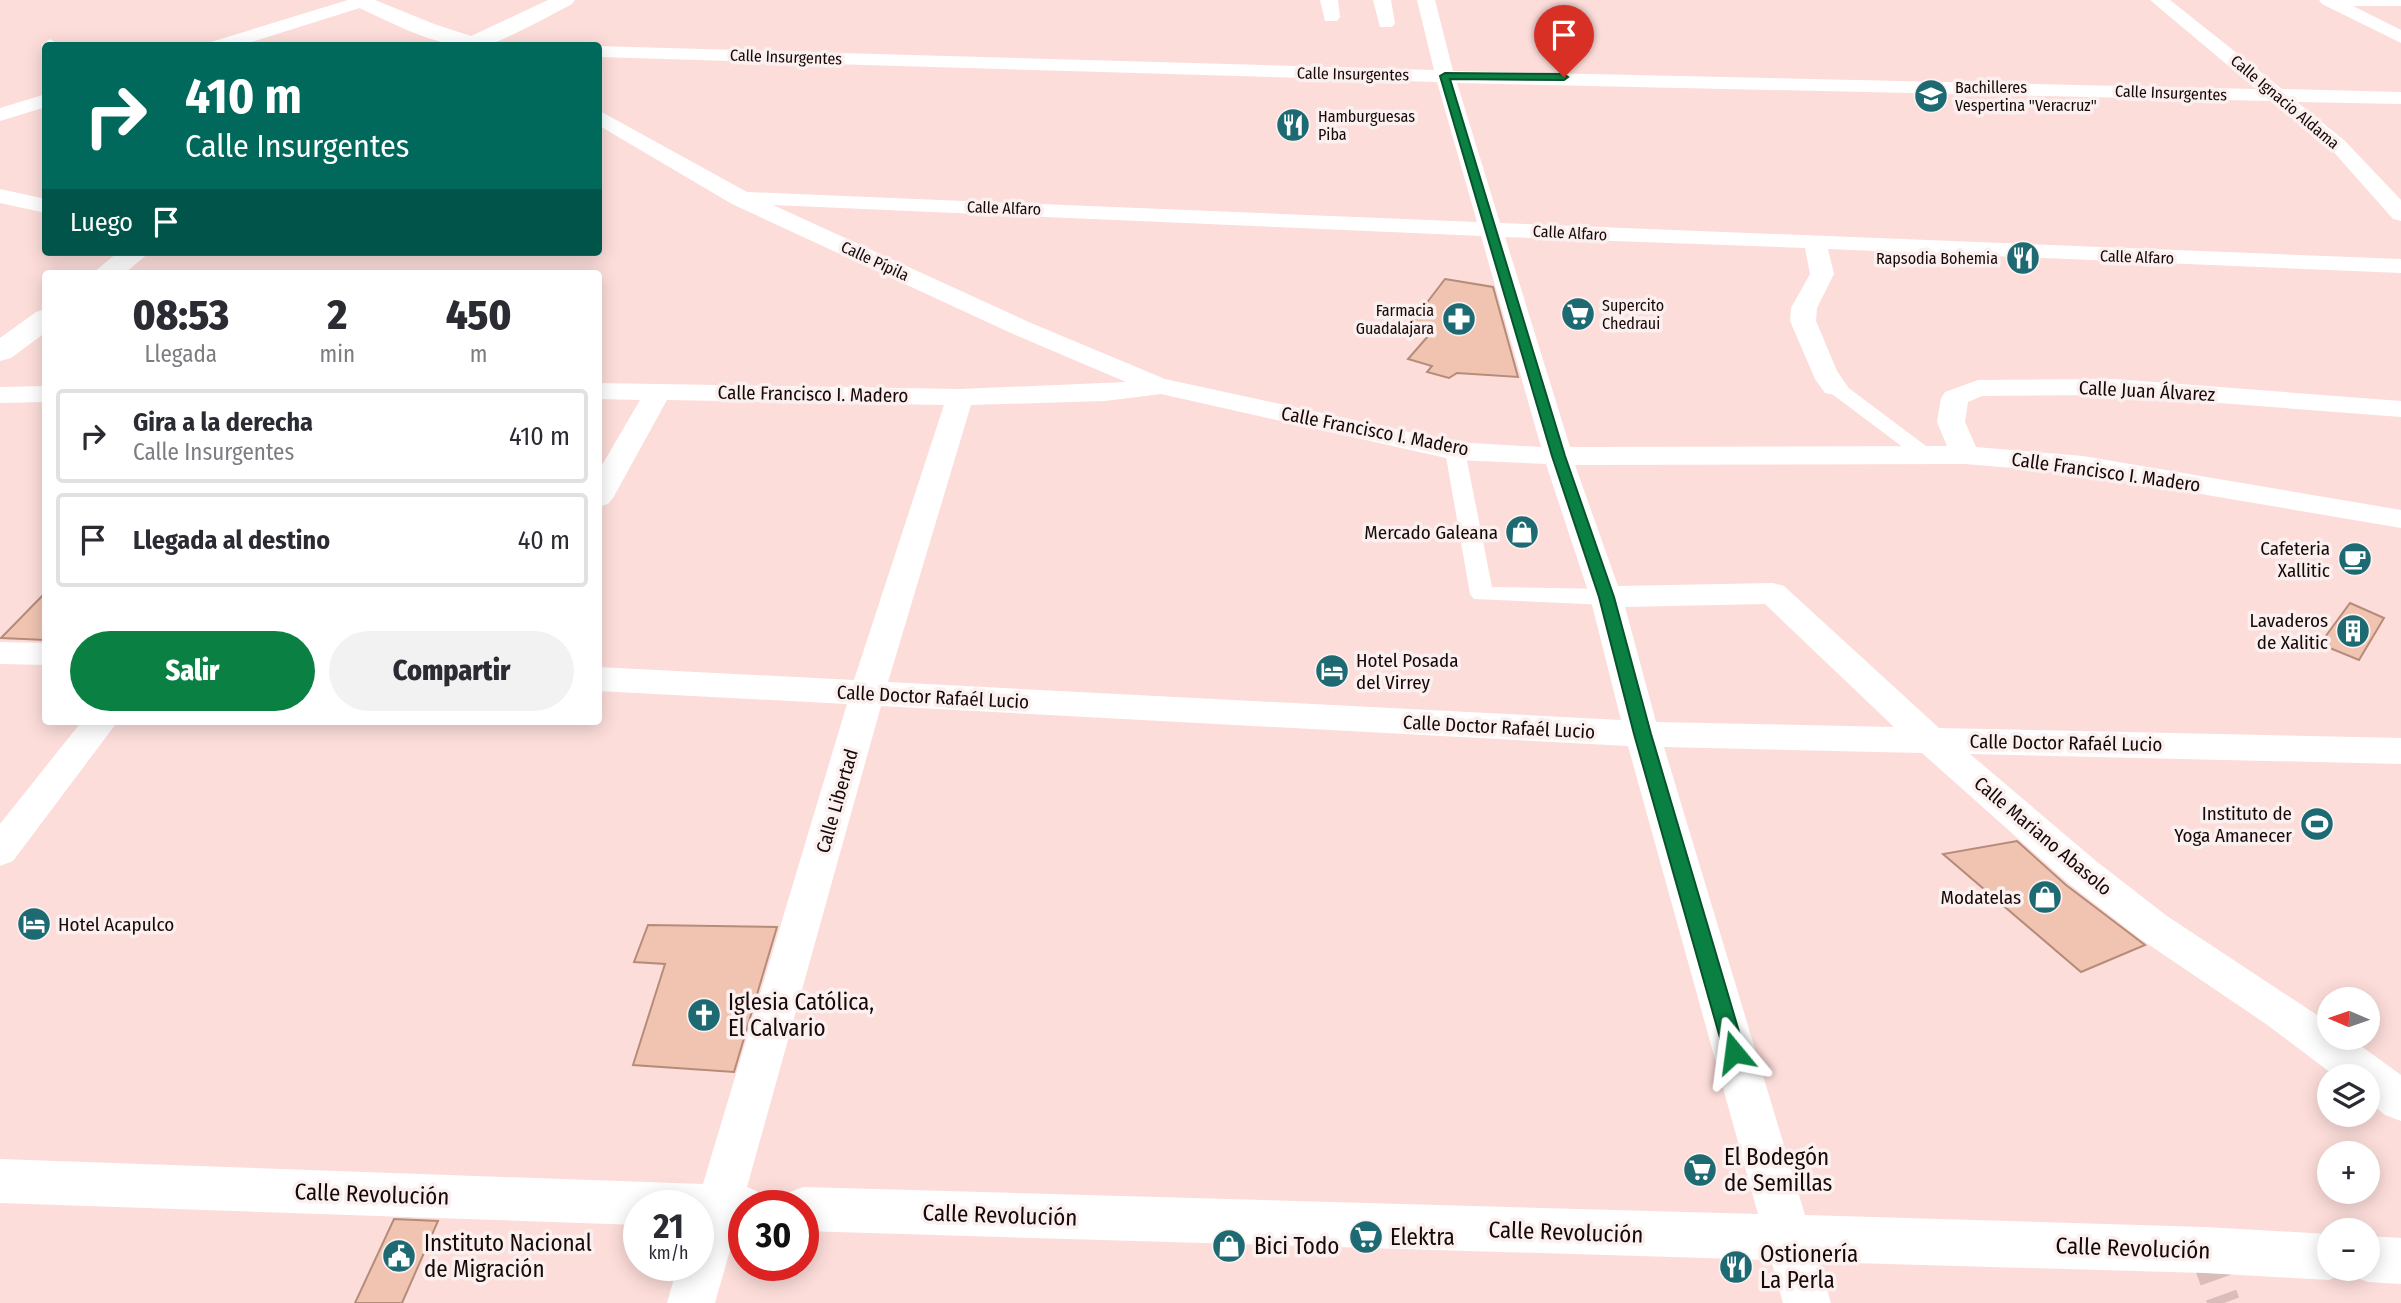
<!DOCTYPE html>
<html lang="es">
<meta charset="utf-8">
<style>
:root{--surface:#fff;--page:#f2f2f3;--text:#2b2b33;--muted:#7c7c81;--line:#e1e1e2;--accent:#0b8043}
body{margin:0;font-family:"Fira Sans Condensed",sans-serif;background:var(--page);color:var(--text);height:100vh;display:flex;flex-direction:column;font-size:26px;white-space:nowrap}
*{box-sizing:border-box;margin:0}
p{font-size:23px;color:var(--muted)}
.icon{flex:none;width:38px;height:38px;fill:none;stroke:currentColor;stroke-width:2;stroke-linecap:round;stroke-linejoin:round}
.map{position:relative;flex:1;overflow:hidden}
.drawer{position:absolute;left:42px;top:270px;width:560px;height:455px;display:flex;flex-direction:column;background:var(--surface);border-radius:7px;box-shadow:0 4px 18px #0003}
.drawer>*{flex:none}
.banner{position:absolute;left:42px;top:42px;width:560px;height:214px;border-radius:7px;box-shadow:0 4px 18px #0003;background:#00695c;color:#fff;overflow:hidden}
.needle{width:46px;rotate:272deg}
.tools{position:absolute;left:2317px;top:987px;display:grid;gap:14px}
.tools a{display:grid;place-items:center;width:63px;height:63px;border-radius:50%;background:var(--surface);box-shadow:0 4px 18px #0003;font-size:35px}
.speed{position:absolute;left:623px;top:1190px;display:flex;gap:14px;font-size:35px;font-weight:700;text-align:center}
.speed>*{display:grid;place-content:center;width:91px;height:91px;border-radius:50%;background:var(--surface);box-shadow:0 4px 18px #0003;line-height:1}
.speed small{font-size:18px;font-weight:400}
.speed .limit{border:10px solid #d22;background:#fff;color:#111}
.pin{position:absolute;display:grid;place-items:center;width:60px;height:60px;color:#fff;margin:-72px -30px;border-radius:50% 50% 50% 0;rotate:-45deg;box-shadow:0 0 7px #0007}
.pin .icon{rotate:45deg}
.me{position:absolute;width:77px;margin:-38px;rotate:344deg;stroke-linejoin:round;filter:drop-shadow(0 0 5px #0008)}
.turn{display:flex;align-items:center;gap:24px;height:147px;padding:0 28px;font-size:32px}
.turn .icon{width:91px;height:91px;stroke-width:2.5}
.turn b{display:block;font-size:49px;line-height:60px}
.then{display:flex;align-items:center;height:66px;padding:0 28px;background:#0003;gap:14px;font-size:26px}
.eta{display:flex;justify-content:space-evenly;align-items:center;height:119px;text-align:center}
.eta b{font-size:42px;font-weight:800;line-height:49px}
.action{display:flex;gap:14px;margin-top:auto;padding:14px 28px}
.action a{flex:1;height:80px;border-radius:42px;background:var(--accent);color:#fff;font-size:28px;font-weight:800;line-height:80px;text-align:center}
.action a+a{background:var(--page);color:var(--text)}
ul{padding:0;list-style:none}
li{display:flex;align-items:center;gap:21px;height:94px;margin:0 14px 10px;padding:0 14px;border:4px solid var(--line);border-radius:7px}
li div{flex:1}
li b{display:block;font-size:26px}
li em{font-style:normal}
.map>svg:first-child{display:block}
.building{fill:#f0c4b1;stroke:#b58c7a;stroke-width:2}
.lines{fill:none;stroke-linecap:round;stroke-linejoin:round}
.pedestrian-tunnel{stroke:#dabdba;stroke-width:32;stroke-dasharray:32 16;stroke-linecap:butt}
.pedestrian{fill:#fff;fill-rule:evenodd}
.minor{fill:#fff;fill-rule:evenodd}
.secondary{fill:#fff;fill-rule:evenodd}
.route{fill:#0b8043;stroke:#07532c;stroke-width:2}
.labels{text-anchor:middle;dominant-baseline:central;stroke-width:7;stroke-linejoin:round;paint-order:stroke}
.far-street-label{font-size:16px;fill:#180807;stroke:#faf0ef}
.far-poi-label{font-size:16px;fill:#180807;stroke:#faf0ef;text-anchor:start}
.street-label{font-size:19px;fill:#180807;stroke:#faf0ef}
.poi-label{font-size:19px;fill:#180807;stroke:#faf0ef;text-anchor:end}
.near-poi-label{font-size:23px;fill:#180807;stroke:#faf0ef;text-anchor:start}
.near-street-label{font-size:23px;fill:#180807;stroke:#faf0ef}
</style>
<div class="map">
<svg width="2401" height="1303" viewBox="0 0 2401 1303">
<rect width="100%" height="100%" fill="#fcddda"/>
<path class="building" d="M 1445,279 L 1493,287 L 1518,377 L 1457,373 L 1449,378 L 1427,372 L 1432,366 L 1408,359 L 1429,335 L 1406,330 Z
M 46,592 L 46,640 L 1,638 Z
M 2350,603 L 2384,618 L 2359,660 L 2320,644 Z
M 2017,841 L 2066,885 L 2145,945 L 2081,972 L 1943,854 Z
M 648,925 L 777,927 L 734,1072 L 633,1065 L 665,964 L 634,962 Z
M 394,1219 L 438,1221 L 402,1303 L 355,1303 Z"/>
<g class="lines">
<path class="pedestrian-tunnel" d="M 2205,1250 L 2224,1303"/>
<path class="pedestrian" d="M 1835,381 L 1842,383 L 1934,452 L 1938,456 L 1934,460 L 1920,460 L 1828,391 L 1825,387 L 1828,383 Z
M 1455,445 L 1462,447 L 1465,451 L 1492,587 L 1606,589 L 1614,592 L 1618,597 L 1614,602 L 1606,605 L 1474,599 L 1470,594 L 1445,451 L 1448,447 Z"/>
<path class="minor" d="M 348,0 L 369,2 L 366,6 L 239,46 L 209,46 L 211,42 Z
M 1320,0 L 1338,0 L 1340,17 L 1337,21 L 1325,21 Z
M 1373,0 L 1391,0 L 1395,23 L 1392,27 L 1380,27 Z
M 1417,0 L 1435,0 L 1453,71 L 2256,89 L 2150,0 L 2170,0 L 2282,89 L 2401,92 L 2401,104 L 2297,102 L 2345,141 L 2401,200 L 2401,221 L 2393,219 L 2331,149 L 2271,101 L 1457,83 L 1500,223 L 2401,259 L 2401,273 L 1828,249 L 1834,274 L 1817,308 L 1816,321 L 1837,371 L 1848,387 L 1845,393 L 1835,395 L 1825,393 L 1815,379 L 1790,321 L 1791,308 L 1810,274 L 1805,248 L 1505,237 L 1570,447 L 1947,446 L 1937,422 L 1941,398 L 1945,392 L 1978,380 L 2115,379 L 2401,401 L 2401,417 L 2115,395 L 1982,396 L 1968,402 L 1965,422 L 1976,447 L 2083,456 L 2401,510 L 2401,528 L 2083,474 L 1965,464 L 1575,465 L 1618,586 L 1773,583 L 1784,586 L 1939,728 L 2401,738 L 2401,764 L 1970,754 L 2096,861 L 2167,916 L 2329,1023 L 2329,1038 L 2350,1038 L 2401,1075 L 2401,1121 L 2385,1115 L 2368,1101 L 2368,1076 L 2335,1076 L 2266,1024 L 2139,938 L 2068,883 L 1922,753 L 1664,747 L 1805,1215 L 2205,1227 L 2329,1234 L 2329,1269 L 2348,1269 L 2346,1273 L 2329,1280 L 2205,1273 L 1819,1262 L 1831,1303 L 1783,1303 L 1771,1260 L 803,1231 L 803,1206 L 781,1206 L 787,1193 L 803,1187 L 1758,1214 L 1628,746 L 881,706 L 747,1187 L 757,1191 L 764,1206 L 744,1206 L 744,1228 L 736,1229 L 715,1303 L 667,1303 L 678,1265 L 698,1265 L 698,1206 L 639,1206 L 639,1225 L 0,1203 L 0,1159 L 703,1184 L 847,704 L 598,691 L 598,667 L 854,680 L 944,405 L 667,400 L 613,498 L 608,504 L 598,507 L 598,472 L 640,400 L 598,399 L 598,383 L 960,389 L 1126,382 L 1013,334 L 732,204 L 598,125 L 598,110 L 747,192 L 1477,222 L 1437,82 L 598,57 L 597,46 L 1434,70 ZM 773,205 L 1481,236 L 1541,447 L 1455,442 L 1165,379 L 1031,323 ZM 1161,394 L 1455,460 L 1546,464 L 1590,597 L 1621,720 L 888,682 L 971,405 L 1105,401 ZM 1765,604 L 1894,727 L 1656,722 L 1625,607 Z
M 2319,0 L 2401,0 L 2401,6 L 2353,6 L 2401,30 L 2401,43 L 2322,4 Z
M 50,39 L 60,46 L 46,46 L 44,50 L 41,45 Z
M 46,94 L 46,107 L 0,121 L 0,108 Z
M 0,189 L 46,199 L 46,213 L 0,203 Z
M 46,386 L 46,402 L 0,403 L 0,387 Z
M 0,642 L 46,643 L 46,665 L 0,664 Z
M 82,721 L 118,721 L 13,861 L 0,866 L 0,824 Z
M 2368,1236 L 2401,1238 L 2401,1284 L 2368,1282 L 2351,1276 L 2348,1269 L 2368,1269 Z"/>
<path class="secondary" d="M 347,0 L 375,0 L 434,24 L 471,36 L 548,0 L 575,0 L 572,4 C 553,14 501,43 483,46 C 439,51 390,21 350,4 Z
M 118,252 L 150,252 L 125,273 L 93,273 Z
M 46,309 L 46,332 L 11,358 L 0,361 L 0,338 L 36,312 Z"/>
</g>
<path class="route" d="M 1445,73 L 1564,74 L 1568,77 L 1564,80 L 1450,79 L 1565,456 L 1614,597 L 1651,734 L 1745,1052 L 1742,1059 L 1734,1061 L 1727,1059 L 1724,1052 L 1634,734 L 1599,597 L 1552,456 L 1440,76 Z"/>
<defs>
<g id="school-disc" transform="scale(1.75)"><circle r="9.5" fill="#1e6a72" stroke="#faf0ef"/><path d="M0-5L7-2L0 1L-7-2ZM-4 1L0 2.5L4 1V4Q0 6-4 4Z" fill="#fff"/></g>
<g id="restaurant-disc" transform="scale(1.75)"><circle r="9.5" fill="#1e6a72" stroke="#faf0ef"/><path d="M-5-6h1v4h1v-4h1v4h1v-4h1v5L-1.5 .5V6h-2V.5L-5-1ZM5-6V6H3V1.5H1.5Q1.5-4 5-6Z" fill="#fff"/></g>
<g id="supermarket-disc" transform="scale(1.75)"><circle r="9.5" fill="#1e6a72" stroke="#faf0ef"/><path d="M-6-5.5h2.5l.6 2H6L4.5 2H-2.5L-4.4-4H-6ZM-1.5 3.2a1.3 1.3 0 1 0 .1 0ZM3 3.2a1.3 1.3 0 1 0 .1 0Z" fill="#fff"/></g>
<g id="pharmacy-disc" transform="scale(1.75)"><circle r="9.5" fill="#1e6a72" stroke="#faf0ef"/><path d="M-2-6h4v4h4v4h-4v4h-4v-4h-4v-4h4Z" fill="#fff"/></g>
<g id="shop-disc" transform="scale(1.75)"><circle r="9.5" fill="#1e6a72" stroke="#faf0ef"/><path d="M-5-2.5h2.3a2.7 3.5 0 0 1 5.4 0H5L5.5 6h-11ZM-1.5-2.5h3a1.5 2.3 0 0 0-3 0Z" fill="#fff"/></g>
<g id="cafe-disc" transform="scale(1.75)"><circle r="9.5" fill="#1e6a72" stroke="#faf0ef"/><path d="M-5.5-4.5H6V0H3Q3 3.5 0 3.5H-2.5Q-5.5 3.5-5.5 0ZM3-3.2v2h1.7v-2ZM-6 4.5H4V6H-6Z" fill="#fff"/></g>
<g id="building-disc" transform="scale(1.75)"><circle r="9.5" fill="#1e6a72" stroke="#faf0ef"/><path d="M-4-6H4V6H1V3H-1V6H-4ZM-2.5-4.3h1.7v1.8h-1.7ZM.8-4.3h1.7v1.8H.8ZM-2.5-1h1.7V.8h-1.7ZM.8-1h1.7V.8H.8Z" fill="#fff"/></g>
<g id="hotel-disc" transform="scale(1.75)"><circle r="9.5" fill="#1e6a72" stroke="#faf0ef"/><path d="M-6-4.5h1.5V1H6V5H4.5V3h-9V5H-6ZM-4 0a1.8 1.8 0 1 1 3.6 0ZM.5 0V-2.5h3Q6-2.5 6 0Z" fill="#fff"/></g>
<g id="stadium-disc" transform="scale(1.75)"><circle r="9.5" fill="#1e6a72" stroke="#faf0ef"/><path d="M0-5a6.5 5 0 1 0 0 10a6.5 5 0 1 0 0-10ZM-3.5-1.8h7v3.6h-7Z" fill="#fff"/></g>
<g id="church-disc" transform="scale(1.75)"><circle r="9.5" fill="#1e6a72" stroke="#faf0ef"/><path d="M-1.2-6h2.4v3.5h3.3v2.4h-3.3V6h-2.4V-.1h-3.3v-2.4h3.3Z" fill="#fff"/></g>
<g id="civic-disc" transform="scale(1.75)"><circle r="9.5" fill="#1e6a72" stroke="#faf0ef"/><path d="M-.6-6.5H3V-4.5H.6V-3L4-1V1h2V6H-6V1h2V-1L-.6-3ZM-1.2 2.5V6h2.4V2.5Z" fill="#fff"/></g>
</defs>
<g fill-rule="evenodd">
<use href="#school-disc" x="1931" y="96"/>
<use href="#restaurant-disc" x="1293" y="125"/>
<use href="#restaurant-disc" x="2023" y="258"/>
<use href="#supermarket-disc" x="1578" y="314"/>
<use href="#pharmacy-disc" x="1459" y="319"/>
<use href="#shop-disc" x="1522" y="532"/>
<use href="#cafe-disc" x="2355" y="559"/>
<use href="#building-disc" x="2353" y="631"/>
<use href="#hotel-disc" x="1332" y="671"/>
<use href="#stadium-disc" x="2317" y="824"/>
<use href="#shop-disc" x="2045" y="897"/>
<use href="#hotel-disc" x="34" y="924"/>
<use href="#church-disc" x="704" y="1015"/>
<use href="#supermarket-disc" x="1700" y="1170"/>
<use href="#supermarket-disc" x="1366" y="1237"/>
<use href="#shop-disc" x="1229" y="1246"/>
<use href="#civic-disc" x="399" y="1256"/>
<use href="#restaurant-disc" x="1736" y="1267"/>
</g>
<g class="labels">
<g class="far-street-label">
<text transform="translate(786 57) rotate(2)">Calle Insurgentes</text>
<text transform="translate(1353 74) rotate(1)">Calle Insurgentes</text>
<text transform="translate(2171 93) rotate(2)">Calle Insurgentes</text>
<text transform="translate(2285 102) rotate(40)">Calle Ignacio Aldama</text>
<text transform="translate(1004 208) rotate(2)">Calle Alfaro</text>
<text transform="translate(1570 233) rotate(3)">Calle Alfaro</text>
<text transform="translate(2137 257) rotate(2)">Calle Alfaro</text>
<text transform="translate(875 261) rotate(25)">Calle Pípila</text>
</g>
<g class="far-poi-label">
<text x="1955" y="87">Bachilleres<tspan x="1955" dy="18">Vespertina "Veracruz"</tspan></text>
<text x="1318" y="116">Hamburguesas<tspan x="1318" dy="18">Piba</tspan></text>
<text x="1998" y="258" text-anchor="end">Rapsodia Bohemia</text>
<text x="1602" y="305">Supercito<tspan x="1602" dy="18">Chedraui</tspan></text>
<text x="1434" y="310" text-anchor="end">Farmacia<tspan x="1434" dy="18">Guadalajara</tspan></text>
</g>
<g class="street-label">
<text transform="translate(2147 391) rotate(3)">Calle Juan Álvarez</text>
<text transform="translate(813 394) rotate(1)">Calle Francisco I. Madero</text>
<text transform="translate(1375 431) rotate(11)">Calle Francisco I. Madero</text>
<text transform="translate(2106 472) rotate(8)">Calle Francisco I. Madero</text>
<text transform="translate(933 697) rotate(3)">Calle Doctor Rafaél Lucio</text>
<text transform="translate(1499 727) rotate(3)">Calle Doctor Rafaél Lucio</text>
<text transform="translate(2066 743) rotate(1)">Calle Doctor Rafaél Lucio</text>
<text transform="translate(837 801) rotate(-74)">Calle Libertad</text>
<text transform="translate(2043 836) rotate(40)">Calle Mariano Abasolo</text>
</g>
<g class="poi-label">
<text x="1498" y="532">Mercado Galeana</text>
<text x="2330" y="548">Cafeteria<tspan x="2330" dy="22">Xallitic</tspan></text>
<text x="2328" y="620">Lavaderos<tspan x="2328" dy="22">de Xalitic</tspan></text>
<text x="1356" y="660" text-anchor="start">Hotel Posada<tspan x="1356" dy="22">del Virrey</tspan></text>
<text x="2292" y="813">Instituto de<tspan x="2292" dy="22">Yoga Amanecer</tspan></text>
<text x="2021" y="897">Modatelas</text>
<text x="58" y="924" text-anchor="start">Hotel Acapulco</text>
</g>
<g class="near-poi-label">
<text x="728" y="1002">Iglesia Católica,<tspan x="728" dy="26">El Calvario</tspan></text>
<text x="1724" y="1157">El Bodegón<tspan x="1724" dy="26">de Semillas</tspan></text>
<text x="1390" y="1237">Elektra</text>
<text x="424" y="1243">Instituto Nacional<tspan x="424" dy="26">de Migración</tspan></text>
<text x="1254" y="1246">Bici Todo</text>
<text x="1760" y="1254">Ostionería<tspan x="1760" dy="26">La Perla</tspan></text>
</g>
<g class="near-street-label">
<text transform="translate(372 1194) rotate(2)">Calle Revolución</text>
<text transform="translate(1000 1215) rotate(2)">Calle Revolución</text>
<text transform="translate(1566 1232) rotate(2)">Calle Revolución</text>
<text transform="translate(2133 1248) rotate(2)">Calle Revolución</text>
</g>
</g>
</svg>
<div class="tools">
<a><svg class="needle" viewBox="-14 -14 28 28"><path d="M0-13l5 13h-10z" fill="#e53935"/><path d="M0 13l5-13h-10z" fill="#7c7c81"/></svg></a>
<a><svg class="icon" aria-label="layers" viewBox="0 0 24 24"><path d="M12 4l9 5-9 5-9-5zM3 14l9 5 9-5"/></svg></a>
<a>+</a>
<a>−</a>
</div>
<div class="speed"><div>21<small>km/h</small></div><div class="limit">30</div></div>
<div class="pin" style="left:1564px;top:77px;background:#d93025"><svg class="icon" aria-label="arrive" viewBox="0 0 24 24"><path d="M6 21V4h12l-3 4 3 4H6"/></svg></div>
<svg class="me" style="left:1734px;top:1052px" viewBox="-20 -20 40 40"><path d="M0-17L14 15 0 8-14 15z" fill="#0b8043" stroke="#fff" stroke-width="4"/></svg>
<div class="banner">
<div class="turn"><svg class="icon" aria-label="right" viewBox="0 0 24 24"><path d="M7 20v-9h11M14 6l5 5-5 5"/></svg><div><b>410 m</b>Calle Insurgentes</div></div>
<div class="then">Luego<svg class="icon" aria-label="arrive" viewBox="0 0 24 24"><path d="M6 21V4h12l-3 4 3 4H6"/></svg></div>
</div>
<section class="drawer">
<div class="eta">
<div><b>08:53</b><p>Llegada</p></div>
<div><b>2</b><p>min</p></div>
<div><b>450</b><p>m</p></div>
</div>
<ul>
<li><svg class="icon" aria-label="right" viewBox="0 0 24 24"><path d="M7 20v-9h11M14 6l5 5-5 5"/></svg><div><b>Gira a la derecha</b><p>Calle Insurgentes</p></div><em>410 m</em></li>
<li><svg class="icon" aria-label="arrive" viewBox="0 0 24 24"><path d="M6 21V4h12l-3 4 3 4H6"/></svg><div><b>Llegada al destino</b></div><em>40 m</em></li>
</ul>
<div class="action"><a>Salir</a><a>Compartir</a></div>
</section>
</div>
